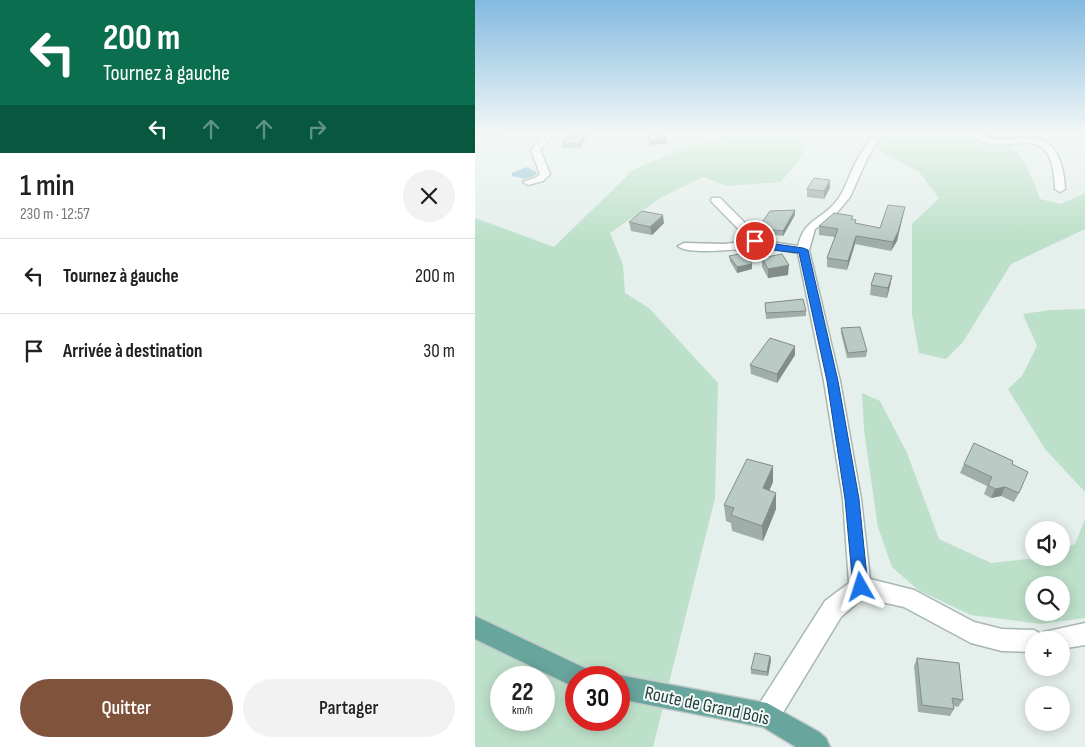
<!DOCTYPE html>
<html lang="fr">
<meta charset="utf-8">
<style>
:root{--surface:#fff;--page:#f2f2f2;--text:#202124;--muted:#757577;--line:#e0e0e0;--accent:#80533d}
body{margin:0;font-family:"Sofia Sans Condensed",sans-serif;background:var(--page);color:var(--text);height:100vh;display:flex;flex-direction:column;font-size:19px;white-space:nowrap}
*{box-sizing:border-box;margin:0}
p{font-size:16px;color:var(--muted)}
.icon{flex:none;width:28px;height:28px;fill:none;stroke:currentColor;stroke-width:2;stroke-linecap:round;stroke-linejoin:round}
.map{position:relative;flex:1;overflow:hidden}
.side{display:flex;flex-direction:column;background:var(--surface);width:475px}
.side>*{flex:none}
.banner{background:#0b6e4f;color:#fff;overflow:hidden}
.controls{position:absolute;left:550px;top:521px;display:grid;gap:10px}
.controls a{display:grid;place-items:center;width:45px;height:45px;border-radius:50%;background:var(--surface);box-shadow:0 2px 12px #0003;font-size:25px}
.speed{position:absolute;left:15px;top:666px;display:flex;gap:10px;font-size:25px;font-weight:700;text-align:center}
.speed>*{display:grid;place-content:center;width:65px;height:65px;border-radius:50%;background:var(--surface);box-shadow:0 2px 12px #0003;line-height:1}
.speed small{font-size:12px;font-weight:400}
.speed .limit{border:8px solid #d22;background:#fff;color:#111}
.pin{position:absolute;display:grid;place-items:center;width:42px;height:42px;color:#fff;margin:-21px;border:2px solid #fff;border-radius:50%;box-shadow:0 1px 5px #0007}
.me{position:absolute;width:55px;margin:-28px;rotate:354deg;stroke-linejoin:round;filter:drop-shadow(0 0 4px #0008)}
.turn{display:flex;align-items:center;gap:18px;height:105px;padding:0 20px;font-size:22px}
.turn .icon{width:65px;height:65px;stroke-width:2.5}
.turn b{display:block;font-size:35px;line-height:42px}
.lanes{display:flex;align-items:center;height:48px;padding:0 20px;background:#0003;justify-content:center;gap:25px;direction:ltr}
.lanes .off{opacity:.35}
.round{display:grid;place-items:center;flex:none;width:52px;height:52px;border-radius:26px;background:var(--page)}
.headline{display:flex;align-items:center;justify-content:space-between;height:85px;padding:0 20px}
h1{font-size:30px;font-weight:600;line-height:38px}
.button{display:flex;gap:10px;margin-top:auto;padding:10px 20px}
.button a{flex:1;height:58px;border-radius:30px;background:var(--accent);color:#fff;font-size:20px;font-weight:600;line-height:58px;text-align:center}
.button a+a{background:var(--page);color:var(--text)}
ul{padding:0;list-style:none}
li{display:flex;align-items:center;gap:15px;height:75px;padding:0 20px;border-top:1px solid var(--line)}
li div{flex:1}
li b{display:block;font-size:19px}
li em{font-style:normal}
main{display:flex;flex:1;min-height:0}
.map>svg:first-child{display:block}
.green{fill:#bde0ca;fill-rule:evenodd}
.water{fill:#8cc2d5}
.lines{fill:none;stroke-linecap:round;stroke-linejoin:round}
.minor-casing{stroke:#a7b7b3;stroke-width:3}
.major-casing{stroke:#c1cac8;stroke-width:3}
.minor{fill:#fff;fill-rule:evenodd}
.major{fill:#68a59c;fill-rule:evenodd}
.wall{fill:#a0aea9}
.shaded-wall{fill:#828d8a}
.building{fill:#bacac5;stroke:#828d8a}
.route{fill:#1a73e8;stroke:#114b97}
.labels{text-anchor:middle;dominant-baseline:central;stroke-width:4;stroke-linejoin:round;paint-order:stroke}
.near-street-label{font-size:19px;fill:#23413c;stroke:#f6fbf9}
</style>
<main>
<section class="side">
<div class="banner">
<div class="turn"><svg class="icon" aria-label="left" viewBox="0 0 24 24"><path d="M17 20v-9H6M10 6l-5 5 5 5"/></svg><div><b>200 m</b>Tournez à gauche</div></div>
<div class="lanes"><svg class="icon" aria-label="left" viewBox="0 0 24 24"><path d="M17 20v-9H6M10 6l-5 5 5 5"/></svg><svg class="icon off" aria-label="ahead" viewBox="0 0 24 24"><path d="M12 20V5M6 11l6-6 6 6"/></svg><svg class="icon off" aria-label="ahead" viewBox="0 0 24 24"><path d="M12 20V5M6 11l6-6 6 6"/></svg><svg class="icon off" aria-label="right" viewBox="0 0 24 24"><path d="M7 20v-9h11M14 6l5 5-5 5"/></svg></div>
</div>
<div class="headline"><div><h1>1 min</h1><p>230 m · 12:57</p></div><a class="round"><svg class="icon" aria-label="close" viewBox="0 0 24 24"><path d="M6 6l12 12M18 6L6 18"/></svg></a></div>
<ul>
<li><svg class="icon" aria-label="left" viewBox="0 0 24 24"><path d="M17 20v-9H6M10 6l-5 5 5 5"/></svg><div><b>Tournez à gauche</b></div><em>200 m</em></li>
<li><svg class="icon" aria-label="arrive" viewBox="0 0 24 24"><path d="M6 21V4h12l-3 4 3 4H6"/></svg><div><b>Arrivée à destination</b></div><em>30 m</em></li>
</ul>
<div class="button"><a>Quitter</a><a>Partager</a></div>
</section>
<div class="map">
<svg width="610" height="747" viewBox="0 0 610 747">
<rect width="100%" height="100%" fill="#e5efeb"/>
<path class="green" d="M 256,133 L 325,133 L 329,154 L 306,182 L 252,186 L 228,177 L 187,197 L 135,233 L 148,265 L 150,293 L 174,308 L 243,383 L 240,498 L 178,747 L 0,747 L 0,218 L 79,247 L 158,170 L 212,146 L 253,137 ZM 26,678 L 69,678 L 69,720 L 26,720 ZM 101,678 L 144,678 L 144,720 L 101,720 Z
M 385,133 L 526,133 C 546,156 555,169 565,199 L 585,204 L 609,194 L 610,188 L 610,229 L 536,264 L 488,342 L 471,359 L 444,353 L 437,314 L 437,224 L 464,198 L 444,172 L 385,140 Z
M 610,309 L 610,492 L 570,449 L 533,389 L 547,376 L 562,346 L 548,314 L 575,310 Z
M 387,393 L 405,401 L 432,453 L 464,539 L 516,563 L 562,558 L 586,558 L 586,549 L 600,544 L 610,519 L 610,618 L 566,624 L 496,615 L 443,590 L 417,567 L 403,527 L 389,430 ZM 559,585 L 586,585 L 586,612 L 559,612 Z"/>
<path class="water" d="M 51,167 L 62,172 L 61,175 L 50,179 L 37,176 L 37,173 Z"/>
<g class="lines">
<g class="minor-casing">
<path id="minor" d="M 35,133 L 92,133 L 76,137 L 65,150 L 75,174 L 68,181 L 53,185 L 48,182 L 62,177 L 65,174 L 56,150 L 67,137 L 39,136 Z
M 242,133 L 256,133 L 256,134 L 252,137 Z
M 400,133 L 408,133 L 392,159 L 375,197 L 359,216 L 340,229 L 334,250 L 365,381 L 386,499 L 395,579 L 439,590 L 499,622 L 527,629 L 559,630 L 568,635 L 569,632 L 610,623 L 610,645 L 586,649 L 586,640 L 559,640 L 559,652 L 527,651 L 496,643 L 429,607 L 388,598 L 366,617 L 301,724 L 292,727 L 283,724 L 280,715 L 283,706 L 350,601 L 374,583 L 368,499 L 349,381 L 323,253 C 310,251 297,248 284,248 C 269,248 213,256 203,246 L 209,243 L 249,244 L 275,241 L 237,202 L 236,200 L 237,198 L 245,198 L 288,241 L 323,246 C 329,220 344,221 360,203 C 369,193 373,178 379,166 C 385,154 392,144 400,133 Z
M 494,133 C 505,133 512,139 523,140 C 535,140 547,136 558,138 C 583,140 589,168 590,189 L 585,192 L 580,189 C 578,107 526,167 494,133 Z"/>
</g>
<g class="major-casing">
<path id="major" d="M 0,616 L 114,670 L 117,678 L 101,678 L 101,688 L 0,639 Z
M 144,675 L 292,703 L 344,732 L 351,738 L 355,747 L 321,747 L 288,727 L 144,699 L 144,678 L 138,678 Z"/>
</g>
<use href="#minor" class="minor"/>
<use href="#major" class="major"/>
</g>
<path class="wall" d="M 0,133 L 34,133 L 34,134 L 21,138 L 0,135 Z
M 115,133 L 104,148 L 88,148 L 87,143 Z
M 355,180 L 355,188 L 349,199 L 332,197 L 332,189 Z
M 430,207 L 422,241 L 416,251 L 380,244 L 372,270 L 352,267 L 352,258 L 360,237 L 344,235 L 344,226 L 378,216 L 377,219 L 381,223 L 405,228 Z
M 320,215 L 308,236 L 284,233 L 283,228 Z
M 154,222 L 189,223 L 177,235 L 156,231 Z
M 254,256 L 277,264 L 277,269 L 262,273 L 255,261 Z
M 287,258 L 313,275 L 293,278 L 287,267 Z
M 417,276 L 415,286 L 412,298 L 395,295 L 396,285 Z
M 290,303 L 331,311 L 331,316 L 291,319 Z
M 366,328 L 392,351 L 391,357 L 372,358 L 366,333 Z
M 320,346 L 320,355 L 302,383 L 276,374 L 275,365 Z
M 489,464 L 537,464 L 544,493 L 539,502 L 526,496 L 516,498 L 509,494 L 512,486 L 485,473 Z
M 298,466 L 298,482 L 294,491 L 301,493 L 301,509 L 288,541 L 257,531 L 256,523 L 251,521 L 249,505 Z
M 295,656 L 296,660 L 293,676 L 276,674 L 276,669 Z
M 442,658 L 488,700 L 483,707 L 479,706 L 479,709 L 475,716 L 443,712 L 439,666 Z"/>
<path class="shaded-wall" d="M 20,133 L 34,133 L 34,134 L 21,138 Z
M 111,133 L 115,133 L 104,148 L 103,144 Z
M 192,139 L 192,143 L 175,145 L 174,141 Z
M 355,180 L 355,188 L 349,199 L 349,191 Z
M 430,207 L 422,241 L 416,251 L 418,242 Z
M 320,210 L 320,215 L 308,236 L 308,231 Z
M 188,215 L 189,223 L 177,235 L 175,227 Z
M 381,236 L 380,244 L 372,270 L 373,261 Z
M 277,264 L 277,269 L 262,273 L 262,267 Z
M 314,265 L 313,275 L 293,278 L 293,269 Z
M 417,276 L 415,286 L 412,298 L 413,288 Z
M 320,346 L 320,355 L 302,383 L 302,374 Z
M 298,466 L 298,482 L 288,504 L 288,488 Z
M 530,487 L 526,496 L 516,498 L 520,489 Z
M 301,493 L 301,509 L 288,541 L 287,526 Z
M 295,656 L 296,660 L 293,676 L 292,672 Z"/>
<path class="building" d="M 95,133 L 111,133 L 103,144 L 87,143 Z
M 173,133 L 190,133 L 192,139 L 174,141 Z
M 339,178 L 355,180 L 349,191 L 332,189 Z
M 413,205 L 430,207 L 423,232 L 418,242 L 381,236 L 373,261 L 352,258 L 363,229 L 344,226 L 359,213 L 378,216 L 376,219 L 381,220 L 380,223 L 405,228 Z
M 320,210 L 308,231 L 283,228 L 295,211 Z
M 167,211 L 188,215 L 175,227 L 154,222 Z
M 270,253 L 277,264 L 262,267 L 254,256 Z
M 307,254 L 314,265 L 293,269 L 287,258 Z
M 400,273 L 417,276 L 413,288 L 396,285 Z
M 328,299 L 331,311 L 291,313 L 290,303 Z
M 385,327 L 392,351 L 373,353 L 366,328 Z
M 295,338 L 320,346 L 302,374 L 275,365 Z
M 499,443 L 538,461 L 537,464 L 553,472 L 544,493 L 530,487 L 520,489 L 513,485 L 517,477 L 489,464 Z
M 272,459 L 298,466 L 288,488 L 301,493 L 287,526 L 256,515 L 259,508 L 249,505 Z
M 280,653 L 295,656 L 292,672 L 276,669 Z
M 442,658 L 484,663 L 488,700 L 477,698 L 479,709 L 447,705 Z"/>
<linearGradient id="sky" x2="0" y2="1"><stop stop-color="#83bae0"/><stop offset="0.56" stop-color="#f3f8f6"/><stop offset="1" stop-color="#f3f8f6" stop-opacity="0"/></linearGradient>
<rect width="610" height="238" fill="url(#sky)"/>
<path class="route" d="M 280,238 L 294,243 L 328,248 L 333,250 L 363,381 L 384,499 L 393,587 L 391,592 L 386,594 L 380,592 L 378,587 L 370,499 L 352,381 L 324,253 C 309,251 288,251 276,241 Z"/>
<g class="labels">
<g class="near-street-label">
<text transform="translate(232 706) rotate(12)">Route de Grand Bois</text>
</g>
</g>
</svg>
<div class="controls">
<a><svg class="icon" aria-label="sound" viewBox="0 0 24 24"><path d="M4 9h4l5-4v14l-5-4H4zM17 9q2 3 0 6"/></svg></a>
<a><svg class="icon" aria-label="search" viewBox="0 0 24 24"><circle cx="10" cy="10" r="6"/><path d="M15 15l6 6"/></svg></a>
<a>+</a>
<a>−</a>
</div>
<div class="speed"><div>22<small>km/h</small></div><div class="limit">30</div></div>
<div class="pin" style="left:280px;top:241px;background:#d93025"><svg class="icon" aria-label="arrive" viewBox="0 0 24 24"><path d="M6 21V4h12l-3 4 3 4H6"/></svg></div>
<svg class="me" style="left:386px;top:587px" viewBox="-20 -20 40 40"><path d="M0-17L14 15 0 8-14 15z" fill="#1a73e8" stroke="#fff" stroke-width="4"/></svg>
</div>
</main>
